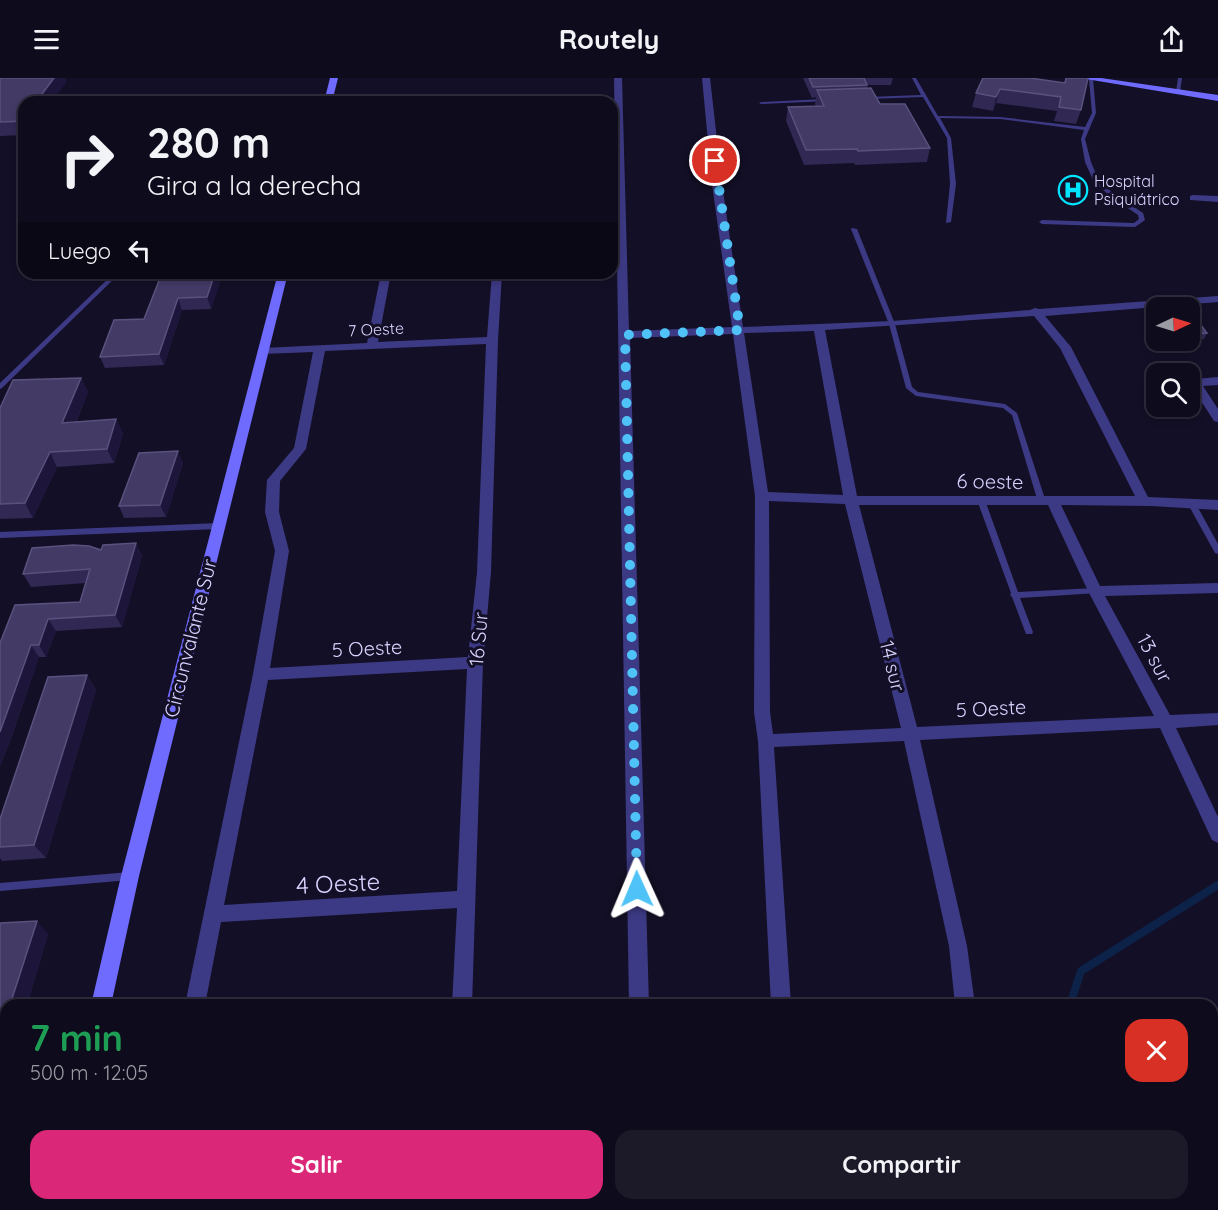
<!DOCTYPE html>
<html lang="es">
<meta charset="utf-8">
<style>
:root{--surface:#0e0b1c;--page:#1c1929;--text:#f1f3f6;--muted:#9b9ba3;--line:#2e2b3b;--accent:#db2777}
body{margin:0;font-family:Quicksand,sans-serif;background:var(--page);color:var(--text);height:100vh;display:flex;flex-direction:column;font-size:22px;white-space:nowrap}
*{box-sizing:border-box;margin:0}
p{font-size:20px;color:var(--muted)}
.icon{flex:none;width:33px;height:33px;fill:none;stroke:currentColor;stroke-width:2;stroke-linecap:round;stroke-linejoin:round}
.map{position:relative;flex:1;overflow:hidden}
.sheet{position:absolute;left:0px;top:921px;width:1218px;height:212px;display:flex;flex-direction:column;background:var(--surface);border-radius:18px 18px 0 0;box-shadow:0 3px 9px #0003,0 0 0 2px var(--line)}
.sheet>*{flex:none}
.hud{position:absolute;left:18px;top:18px;width:600px;height:183px;border-radius:18px;box-shadow:0 3px 9px #0003,0 0 0 2px var(--line);background:#0e0b1c;color:var(--text);overflow:hidden}
.needle{width:39px;rotate:86deg}
.controls{position:absolute;left:1146px;top:219px;display:grid;gap:12px}
.controls a{display:grid;place-items:center;width:54px;height:54px;border-radius:12px;background:var(--surface);box-shadow:0 3px 9px #0003,0 0 0 2px var(--line);font-size:30px}
.pin{position:absolute;display:grid;place-items:center;width:51px;height:51px;color:#fff;margin:-26px;border:3px solid #fff;border-radius:50%;box-shadow:0 2px 6px #0007}
.me{position:absolute;width:66px;margin:-33px;rotate:359deg;stroke-linejoin:round;filter:drop-shadow(0 0 4px #0008)}
.turn{display:flex;align-items:center;gap:21px;height:126px;padding:0 30px;font-size:27px}
.turn .icon{width:78px;height:78px;stroke-width:2.5}
.turn b{display:block;font-size:42px;line-height:51px}
.then{display:flex;align-items:center;height:57px;padding:0 30px;background:#0003;gap:12px;font-size:22px}
.round{display:grid;place-items:center;flex:none;width:63px;height:63px;border-radius:18px;background:var(--page)}
.head{display:flex;align-items:center;justify-content:space-between;height:102px;padding:0 30px}
h1{font-size:36px;font-weight:700;line-height:45px;color:#1e9e55}
.button{display:flex;gap:12px;margin-top:auto;padding:12px 30px}
.button a{flex:1;height:69px;border-radius:18px;background:var(--accent);color:#fff;font-size:24px;font-weight:700;line-height:69px;text-align:center}
.button a+a{background:var(--page);color:var(--text)}
header{display:flex;justify-content:space-between;align-items:center;height:78px;padding:0 30px;background:var(--surface);font-size:27px;font-weight:700}
.map>svg:first-child{display:block}
.lines{fill:none;stroke-linecap:round;stroke-linejoin:round}
.stream{stroke:#0c2248;stroke-width:8}
.service{fill:#3d3a85;fill-rule:evenodd}
.minor{fill:#3d3a85;fill-rule:evenodd}
.secondary{fill:#6f6bff;fill-rule:evenodd}
.wall{fill:#312854}
.shaded-wall{fill:#1d163a}
.building{fill:#433a66;stroke:#5a527e;stroke-width:1.5}
.route{stroke:#4fc3f7;stroke-width:10;stroke-dasharray:0 18}
.labels{text-anchor:middle;dominant-baseline:central;stroke-width:6;stroke-linejoin:round;paint-order:stroke}
.far-poi-label{font-size:16px;fill:#d9d4ff;stroke:#130f26;text-anchor:start}
.far-street-label{font-size:16px;fill:#d9d4ff;stroke:#130f26}
.street-label{font-size:20px;fill:#d9d4ff;stroke:#130f26}
.near-street-label{font-size:24px;fill:#d9d4ff;stroke:#130f26}
</style>
<header><svg class="icon" aria-label="menu" viewBox="0 0 24 24"><path d="M4 6h16M4 12h16M4 18h16"/></svg>Routely<svg class="icon" aria-label="share" viewBox="0 0 24 24"><path d="M12 15V3M7 8l5-5 5 5M5 13v7h14v-7"/></svg></header>
<div class="map">
<svg width="1218" height="1132" viewBox="0 0 1218 1132">
<rect width="100%" height="100%" fill="#130f26"/>
<g class="lines">
<path class="stream" d="M 1070,927 L 1081,893 L 1218,807"/>
<path class="service" d="M 912,0 L 916,0 L 938,38 L 1000,39 L 1085,49 L 1092,35 L 1089,1 L 1093,0 L 1096,35 L 1085,61 L 1091,84 L 1099,103 L 1113,115 L 1143,135 L 1145,142 L 1135,149 L 1042,146 L 1039,144 L 1042,142 L 1134,145 L 1139,141 L 1138,137 L 1109,117 L 1094,104 L 1085,84 L 1081,61 L 1084,52 L 1000,41 L 940,40 L 951,60 L 956,106 L 951,144 L 946,145 L 950,106 L 947,60 L 923,19 L 868,21 L 866,20 L 868,19 L 921,17 Z
M 1178,0 L 1182,0 L 1180,14 L 1178,15 L 1176,14 Z
M 825,21 L 827,21 L 827,23 L 761,26 L 759,25 L 761,24 Z
M 852,150 L 857,151 L 895,246 L 912,309 L 918,314 L 1005,326 L 1017,335 L 1046,424 L 1045,426 L 1042,426 L 1038,424 L 1012,337 L 1003,330 L 916,318 L 906,310 L 889,246 L 851,151 Z
M 114,195 L 120,195 L 2,310 L 0,311 L 0,305 Z
M 978,420 L 984,420 L 985,422 L 1018,514 L 1095,510 L 1098,511 L 1099,513 L 1098,515 L 1020,520 L 1033,554 L 1032,556 L 1026,556 L 1012,519 L 1010,517 L 1011,515 L 977,422 Z
M 1193,425 L 1196,426 L 1218,466 L 1218,476 L 1215,475 L 1189,428 Z
M 218,445 L 222,448 L 218,451 L 0,460 L 0,454 Z
M 130,794 L 133,795 L 135,798 L 133,801 L 130,802 L 0,813 L 0,805 Z"/>
<path class="minor" d="M 614,0 L 622,0 L 629,253 L 732,249 L 712,106 L 702,0 L 710,0 L 722,106 L 743,249 L 892,243 L 1030,232 L 1035,230 L 1039,231 L 1218,218 L 1218,224 L 1045,238 L 1071,269 L 1148,419 L 1218,422 L 1218,432 L 1151,428 L 1061,427 L 1100,508 L 1218,505 L 1218,515 L 1105,518 L 1170,637 L 1218,635 L 1218,647 L 1176,650 L 1218,739 L 1218,765 L 1212,762 L 1160,650 L 920,662 L 967,868 L 975,927 L 955,927 L 949,868 L 904,663 L 774,669 L 791,927 L 771,927 L 758,663 L 754,634 L 755,418 L 733,256 L 630,260 L 649,927 L 629,927 ZM 1034,238 L 1060,270 L 1135,418 L 857,418 L 825,252 ZM 814,253 L 843,417 L 768,414 L 744,255 ZM 769,423 L 845,426 L 901,650 L 773,656 L 770,634 ZM 859,427 L 1048,427 L 1088,513 L 1154,638 L 917,649 Z
M 1193,117 L 1218,118 L 1218,124 L 1190,122 L 1190,118 Z
M 381,195 L 391,195 L 378,264 L 487,259 L 492,195 L 502,195 L 498,262 L 491,494 L 483,585 L 472,927 L 452,927 L 457,830 L 221,844 L 205,927 L 185,927 L 253,596 L 275,473 L 265,434 L 267,402 L 294,370 L 313,274 L 263,276 L 257,273 L 263,270 L 367,265 ZM 486,266 L 477,494 L 468,579 L 270,590 L 289,473 L 279,434 L 280,403 L 306,371 L 325,273 ZM 467,591 L 457,813 L 224,827 L 268,602 Z
M 1218,299 L 1218,307 L 1203,308 L 1218,331 L 1218,344 L 1214,343 L 1190,306 L 1195,301 Z
M 147,1126 L 169,1126 L 168,1132 L 146,1132 Z
M 443,1126 L 465,1126 L 465,1132 L 443,1132 Z
M 632,1126 L 654,1126 L 654,1132 L 632,1132 Z
M 788,1126 L 810,1126 L 811,1132 L 789,1132 Z
M 984,1126 L 1006,1126 L 1007,1132 L 985,1132 Z"/>
<path class="secondary" d="M 330,0 L 338,0 L 332,24 L 324,24 Z
M 1080,0 L 1101,0 L 1218,17 L 1218,23 Z
M 278,195 L 288,195 L 139,798 L 111,927 L 91,927 L 121,798 Z
M 46,1126 L 68,1126 L 66,1132 L 44,1132 Z"/>
</g>
<path class="wall" d="M 0,0 L 65,0 L 66,4 L 52,24 L 24,24 L 24,57 L 0,58 Z
M 803,0 L 893,0 L 891,7 L 867,7 L 867,10 L 880,26 L 930,70 L 927,84 L 855,87 L 854,85 L 804,87 L 786,43 L 788,29 L 816,28 L 815,26 L 816,19 L 812,20 Z
M 983,0 L 1064,5 L 1066,0 L 1081,32 L 1076,46 L 1054,43 L 1057,33 L 996,25 L 993,33 L 972,29 L 976,15 Z
M 162,195 L 219,195 L 221,200 L 211,231 L 182,232 L 164,287 L 105,290 L 100,279 L 144,241 Z
M 1190,233 L 1207,255 L 1204,261 L 1190,262 Z
M 81,300 L 88,314 L 76,344 L 116,341 L 123,356 L 114,385 L 57,389 L 33,440 L 0,441 L 0,330 Z
M 183,385 L 166,439 L 124,440 L 119,428 Z
M 136,465 L 142,478 L 122,549 L 56,553 L 46,579 L 39,579 L 11,661 L 0,688 L 0,565 L 80,524 L 86,505 L 31,509 L 23,496 L 101,472 Z
M 87,597 L 96,612 L 46,780 L 2,783 L 0,780 L 0,741 Z
M 0,845 L 48,856 L 27,927 L 6,927 L 6,978 L 0,979 Z"/>
<path class="shaded-wall" d="M 54,0 L 65,0 L 66,4 L 52,24 L 36,24 Z
M 1000,11 L 996,25 L 993,33 L 996,19 Z
M 215,195 L 219,195 L 221,200 L 211,231 L 207,219 Z
M 178,220 L 182,232 L 164,287 L 159,276 Z
M 81,300 L 88,314 L 69,359 L 62,345 Z
M 116,341 L 123,356 L 114,385 L 107,371 Z
M 178,373 L 183,385 L 166,439 L 160,427 Z
M 50,374 L 57,389 L 33,440 L 25,425 Z
M 136,465 L 142,478 L 122,549 L 115,537 Z
M 48,541 L 56,553 L 46,579 L 39,567 Z
M 31,567 L 39,579 L 11,661 L 0,688 L 0,654 Z
M 87,597 L 96,612 L 46,780 L 34,767 Z
M 37,843 L 48,856 L 27,927 L 10,927 Z
M 6,940 L 6,974 L 0,969 L 0,959 Z"/>
<path class="building" d="M 0,0 L 54,0 L 36,24 L 24,24 L 24,43 L 0,44 Z
M 809,0 L 864,0 L 867,7 L 813,9 Z
M 983,0 L 1030,0 L 1065,5 L 1066,0 L 1088,0 L 1081,32 L 1059,29 L 1061,19 L 1000,11 L 996,19 L 976,15 Z
M 871,10 L 880,26 L 905,26 L 930,70 L 858,73 L 857,71 L 806,72 L 788,29 L 824,28 L 817,12 Z
M 162,195 L 215,195 L 207,219 L 178,220 L 159,276 L 100,279 L 114,242 L 144,241 Z
M 1190,233 L 1207,255 L 1190,256 Z
M 81,300 L 62,345 L 116,341 L 107,371 L 50,374 L 25,425 L 0,426 L 0,330 L 13,302 Z
M 178,373 L 160,427 L 119,428 L 139,375 Z
M 136,465 L 115,537 L 48,541 L 39,567 L 31,567 L 0,654 L 0,565 L 15,527 L 80,524 L 90,491 L 23,496 L 32,470 L 73,467 L 89,468 L 101,472 L 103,467 Z
M 87,597 L 34,767 L 0,769 L 0,741 L 48,599 Z
M 37,843 L 10,927 L 6,927 L 6,940 L 0,959 L 0,845 Z"/>
<g class="lines">
<path class="route" d="M 637,811 L 625,257 L 740,252 L 715,83"/>
</g>
<defs>
<g id="hospital-ring" transform="scale(1.5)"><circle r="9.5" fill="#130f26" stroke="#00e5ff" stroke-width="1.5"/><path d="M-5-5h3v3.5h4V-5h3V5h-3V1.5h-4V5h-3Z" fill="#00e5ff"/></g>
</defs>
<g fill-rule="evenodd">
<use href="#hospital-ring" x="1073" y="112"/>
</g>
<g class="labels">
<g class="far-poi-label">
<text x="1094" y="103">Hospital<tspan x="1094" dy="18">Psiquiátrico</tspan></text>
</g>
<g class="far-street-label">
<text transform="translate(376 251) rotate(-3)">7 Oeste</text>
</g>
<g class="street-label">
<text transform="translate(990 403) rotate(1)">6 oeste</text>
<text transform="translate(190 560) rotate(-76)">Circunvalante Sur</text>
<text transform="translate(478 561) rotate(-85)">16 Sur</text>
<text transform="translate(367 570) rotate(-3)">5 Oeste</text>
<text transform="translate(1155 580) rotate(62)">13 sur</text>
<text transform="translate(893 588) rotate(76)">14 sur</text>
<text transform="translate(991 630) rotate(-3)">5 Oeste</text>
</g>
<g class="near-street-label">
<text transform="translate(338 805) rotate(-3)">4 Oeste</text>
</g>
</g>
</svg>
<div class="controls">
<a><svg class="needle" viewBox="-14 -14 28 28"><path d="M0-13l5 13h-10z" fill="#e53935"/><path d="M0 13l5-13h-10z" fill="#9b9ba3"/></svg></a>
<a><svg class="icon" aria-label="search" viewBox="0 0 24 24"><circle cx="10" cy="10" r="6"/><path d="M15 15l6 6"/></svg></a>
</div>
<div class="pin" style="left:715px;top:83px;background:#d93025"><svg class="icon" aria-label="arrive" viewBox="0 0 24 24"><path d="M6 21V4h12l-3 4 3 4H6"/></svg></div>
<svg class="me" style="left:637px;top:811px" viewBox="-20 -20 40 40"><path d="M0-17L14 15 0 8-14 15z" fill="#4fc3f7" stroke="#fff" stroke-width="4"/></svg>
<div class="hud">
<div class="turn"><svg class="icon" aria-label="right" viewBox="0 0 24 24"><path d="M7 20v-9h11M14 6l5 5-5 5"/></svg><div><b>280 m</b>Gira a la derecha</div></div>
<div class="then">Luego<svg class="icon" aria-label="left" viewBox="0 0 24 24"><path d="M17 20v-9H6M10 6l-5 5 5 5"/></svg></div>
</div>
<section class="sheet">
<div class="head"><div><h1>7 min</h1><p>500 m · 12:05</p></div><a class="round" style="background:#d93025;color:#fff"><svg class="icon" aria-label="close" viewBox="0 0 24 24"><path d="M6 6l12 12M18 6L6 18"/></svg></a></div>
<div class="button"><a>Salir</a><a>Compartir</a></div>
</section>
</div>
